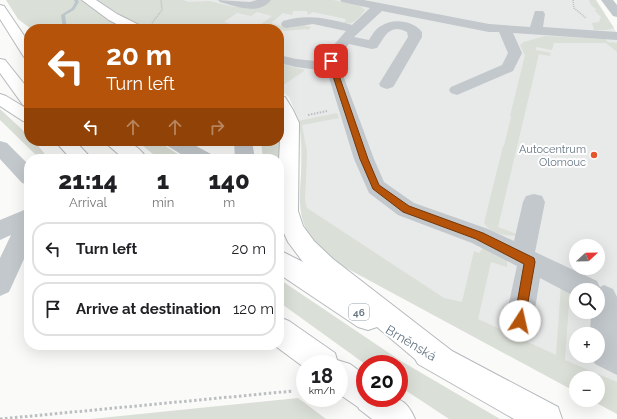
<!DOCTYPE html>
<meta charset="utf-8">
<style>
:root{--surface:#fff;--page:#f6f6f6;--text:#202124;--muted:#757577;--line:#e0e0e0}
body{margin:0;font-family:Raleway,sans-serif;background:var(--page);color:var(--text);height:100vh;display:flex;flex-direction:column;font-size:15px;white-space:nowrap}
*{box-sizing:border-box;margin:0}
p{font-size:13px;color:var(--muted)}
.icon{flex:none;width:22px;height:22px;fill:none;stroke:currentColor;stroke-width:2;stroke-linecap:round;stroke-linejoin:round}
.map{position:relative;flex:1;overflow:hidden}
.sheet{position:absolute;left:24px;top:154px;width:260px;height:196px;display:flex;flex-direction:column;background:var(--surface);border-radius:16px;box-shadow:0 4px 16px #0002}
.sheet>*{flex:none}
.guide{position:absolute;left:24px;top:24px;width:260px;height:122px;border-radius:16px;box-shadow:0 4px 16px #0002;background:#b45309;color:#fff;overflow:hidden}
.needle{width:26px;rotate:68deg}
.buttons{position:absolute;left:569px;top:239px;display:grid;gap:8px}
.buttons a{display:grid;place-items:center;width:36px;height:36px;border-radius:50%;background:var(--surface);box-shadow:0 4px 16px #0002;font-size:20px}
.speed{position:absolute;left:296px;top:355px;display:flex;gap:8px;font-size:20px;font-weight:700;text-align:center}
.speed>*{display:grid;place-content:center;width:52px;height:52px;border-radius:50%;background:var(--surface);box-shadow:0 4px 16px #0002;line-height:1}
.speed small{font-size:10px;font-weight:400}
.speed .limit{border:6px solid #d22;background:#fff;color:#111}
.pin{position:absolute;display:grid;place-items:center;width:34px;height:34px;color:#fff;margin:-17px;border-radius:8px;box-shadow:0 2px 6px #0006}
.me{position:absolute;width:44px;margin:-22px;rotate:10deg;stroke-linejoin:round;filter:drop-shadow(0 0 3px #0008)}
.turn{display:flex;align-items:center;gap:14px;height:84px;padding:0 16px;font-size:18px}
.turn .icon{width:52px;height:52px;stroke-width:2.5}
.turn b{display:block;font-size:28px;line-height:34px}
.lanes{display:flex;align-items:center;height:38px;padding:0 16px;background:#0003;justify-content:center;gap:20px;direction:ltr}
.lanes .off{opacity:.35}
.eta{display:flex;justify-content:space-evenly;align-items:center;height:68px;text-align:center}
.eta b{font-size:24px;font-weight:800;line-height:28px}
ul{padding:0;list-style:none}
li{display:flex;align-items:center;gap:12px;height:54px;margin:0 8px 6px;padding:0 8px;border:2px solid var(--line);border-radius:16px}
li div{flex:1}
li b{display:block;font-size:15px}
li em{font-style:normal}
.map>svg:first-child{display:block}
.built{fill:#e8e9e9;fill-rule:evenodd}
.green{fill:#dadfd7}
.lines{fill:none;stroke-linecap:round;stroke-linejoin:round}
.stream{fill:#bbc7cb;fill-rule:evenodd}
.major-casing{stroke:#b5babe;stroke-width:2}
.path-far2{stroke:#bbbfc2;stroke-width:1.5;stroke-dasharray:1 1;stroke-linecap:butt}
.path-far1{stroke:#bbbfc2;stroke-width:2;stroke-dasharray:1.5 1.5;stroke-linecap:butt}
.path{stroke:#bbbfc2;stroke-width:3;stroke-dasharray:2.5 2.5;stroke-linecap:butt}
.minor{fill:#c3c8cc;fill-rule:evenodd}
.major{fill:#fff;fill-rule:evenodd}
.route{fill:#b45309;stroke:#753606}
.poi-dot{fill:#e4572e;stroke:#fff;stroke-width:1.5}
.labels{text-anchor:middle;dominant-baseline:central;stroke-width:4;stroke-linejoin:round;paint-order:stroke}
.shield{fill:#fff;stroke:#939fa8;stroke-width:1}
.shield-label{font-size:10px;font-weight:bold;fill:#657683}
.poi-label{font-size:11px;fill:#657683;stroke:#fff;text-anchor:end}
.near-street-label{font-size:13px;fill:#657683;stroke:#fff}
</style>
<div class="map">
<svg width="617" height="419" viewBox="0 0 617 419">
<rect width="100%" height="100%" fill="#fafaf8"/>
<path class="built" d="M 131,0 L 594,0 L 617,33 L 617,399 L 598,378 L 576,378 L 493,339 L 302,209 L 300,123 L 289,97 L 279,89 L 279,29 L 180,29 ZM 576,246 L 598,246 L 598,268 L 576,268 ZM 576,290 L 598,290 L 598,312 L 576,312 ZM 576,334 L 598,334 L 598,356 L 576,356 Z"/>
<path class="green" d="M 6,0 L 81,0 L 123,29 L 31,29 L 18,19 Z
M 96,0 L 183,0 L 189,2 L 209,1 L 234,7 L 257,7 L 270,0 L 333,0 L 360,6 L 365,10 C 360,17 353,26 344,23 L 346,19 L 313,12 L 308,15 L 307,11 L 293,11 L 292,15 L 283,13 L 271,23 L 289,28 L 303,25 L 311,27 L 308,30 L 305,29 L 285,31 L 260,25 L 272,16 L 257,12 L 251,16 L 237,13 L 224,22 L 237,26 L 232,29 L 150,29 L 120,15 Z
M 589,0 L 596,0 L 614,28 L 606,30 L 594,30 L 592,23 L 599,22 L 601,17 L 594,10 L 597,10 L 591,5 Z
M 545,36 L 605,39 L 608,42 L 617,43 L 617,52 L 606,43 L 554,43 L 552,50 L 536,47 L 536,50 L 551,53 L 550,56 L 539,54 L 498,227 L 519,235 C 507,237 491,234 484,223 L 503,146 L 504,146 L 511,117 L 510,116 L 525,55 L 520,45 L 524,42 Z
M 281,64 L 304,70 L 304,71 L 279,88 L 279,66 Z
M 0,109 L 29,136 L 29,141 L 34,141 L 49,159 L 40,159 L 0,120 Z
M 337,113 L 339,118 L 302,125 L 307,152 L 305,200 L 307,208 L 444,298 L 462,302 L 474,251 L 479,253 L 483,248 L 507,259 L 507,267 L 491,262 L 478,319 L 556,355 L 561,285 L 570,289 L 565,360 L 617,382 L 617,414 L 591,400 L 598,400 L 598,378 L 576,378 L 576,392 L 337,263 C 275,220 313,179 298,121 Z
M 279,122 L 281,138 L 279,168 L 279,159 L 263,159 L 261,141 L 279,141 Z
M 137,141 L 158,141 L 185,159 L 159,159 Z
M 279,279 L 401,361 L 500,419 L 449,419 L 399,386 L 399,364 L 365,364 L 279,302 Z
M 298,398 L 326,419 L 91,419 Z"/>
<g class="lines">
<path class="stream" d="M 74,0 L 78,0 L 79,2 L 74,10 L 65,15 L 67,29 L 63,29 L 61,15 L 72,8 L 75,2 Z"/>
<g class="major-casing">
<path id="major" d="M 82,0 L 96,0 L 117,14 L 141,26 L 142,29 L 126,29 L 109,20 Z
M 0,5 L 4,6 L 29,43 L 29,58 L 24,57 L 0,19 Z
M 0,59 L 5,60 L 29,90 L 29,106 L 23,105 L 0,73 Z
M 0,94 L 6,96 L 29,110 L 29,122 L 23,121 L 0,106 Z
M 279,96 L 285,97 L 293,110 L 299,123 L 298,211 L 303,226 L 314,241 L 333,259 L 452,351 L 558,407 L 562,419 L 514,419 L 418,364 L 415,359 L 377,327 L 368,330 L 358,327 L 279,274 L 279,250 L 303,262 L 288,242 L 279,222 L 279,160 L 281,123 L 279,117 Z
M 55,141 L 75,141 L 92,159 L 71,159 Z
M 106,141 C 124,141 136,141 147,159 L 124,159 L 108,145 Z
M 279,317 L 289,321 L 335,353 L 337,360 L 350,364 L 365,375 L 365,398 C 390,398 404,392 415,419 L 372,419 L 359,409 L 358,407 L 339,394 L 339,364 L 305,364 L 305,368 L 274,345 L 279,345 Z"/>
</g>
<path class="path-far2" d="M 573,0 L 574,8 L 586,18
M 152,23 L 162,10 L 161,0"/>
<path class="path-far1" d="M 308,115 L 327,111"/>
<path class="path" d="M 0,419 L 293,391"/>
<path class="minor" d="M 218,0 L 250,2 L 257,0 L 271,0 C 259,16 235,6 220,2 Z
M 340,0 L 364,0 L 489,24 L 530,27 L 535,11 L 543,11 L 545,14 L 543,27 L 617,32 L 617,40 L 513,33 L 522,53 L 513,71 L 457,95 L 451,93 L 449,90 L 451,87 L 502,65 L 508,53 L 499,32 L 489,32 L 382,11 L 354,37 L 369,40 C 372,35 375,29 381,26 C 392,18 413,20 422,32 L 422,37 L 395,84 L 393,87 L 387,89 L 381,87 L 379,84 L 408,37 L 407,32 C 390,23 385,36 377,48 L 372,49 L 349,44 L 338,56 L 340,67 L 374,159 L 384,182 L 414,203 L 488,229 L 514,241 L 523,202 L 526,196 L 534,194 L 542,196 L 545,202 L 535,252 L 597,281 L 600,287 L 604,285 L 613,289 L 617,297 L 617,375 L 595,364 L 591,356 L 598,356 L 598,334 L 590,334 L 591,312 L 598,312 L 598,290 L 576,290 L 576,297 L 540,278 L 533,321 L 529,331 L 519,335 L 509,331 L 505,321 L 517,266 L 472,243 L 398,215 L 369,193 L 354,159 L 327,71 L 296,67 L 279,63 L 279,55 L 296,59 L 325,62 L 324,56 L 346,31 L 313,24 L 287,28 L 283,27 L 281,24 L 283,21 C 309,14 325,18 352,25 L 370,8 L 342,2 Z
M 601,0 L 613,0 L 617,5 L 617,17 L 613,16 Z
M 0,141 L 7,143 L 29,165 L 29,185 L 22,183 L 0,159 Z
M 164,141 L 187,141 L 211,154 L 214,159 L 189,159 L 166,145 Z
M 234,141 L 252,141 L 255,159 L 235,159 Z
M 29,208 L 29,248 L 9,292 L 0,296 L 0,258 L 11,235 L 0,240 L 0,220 Z"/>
<use href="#major" class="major"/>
</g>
<path class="route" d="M 331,59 L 334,61 L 368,159 L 379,185 L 409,206 L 483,233 L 534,258 L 535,262 L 524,325 L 520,327 L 515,325 L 514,321 L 524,264 L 476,239 L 403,212 L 373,189 L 360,159 L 328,61 Z"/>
<circle class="poi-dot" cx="594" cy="155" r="4"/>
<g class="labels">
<rect class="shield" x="349" y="304" width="20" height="16" rx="3"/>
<g class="shield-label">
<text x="359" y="312">46</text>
</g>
<g class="poi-label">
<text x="586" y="149">Autocentrum<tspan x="586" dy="13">Olomouc</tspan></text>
</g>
<g class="near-street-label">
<text transform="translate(411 343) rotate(31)">Brněnská</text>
</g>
</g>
</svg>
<div class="buttons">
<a><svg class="needle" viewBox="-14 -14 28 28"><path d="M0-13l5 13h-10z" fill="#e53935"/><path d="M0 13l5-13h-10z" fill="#757577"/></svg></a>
<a><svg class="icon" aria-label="search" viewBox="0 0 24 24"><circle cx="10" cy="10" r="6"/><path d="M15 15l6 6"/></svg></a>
<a>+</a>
<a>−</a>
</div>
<div class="speed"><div>18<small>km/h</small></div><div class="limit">20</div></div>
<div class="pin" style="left:331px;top:61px;background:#d93025"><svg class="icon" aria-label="arrive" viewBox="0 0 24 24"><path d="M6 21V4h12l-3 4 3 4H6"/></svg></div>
<svg class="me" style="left:520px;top:321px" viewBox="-20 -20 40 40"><circle r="19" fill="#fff"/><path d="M0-13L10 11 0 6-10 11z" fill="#b45309"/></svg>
<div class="guide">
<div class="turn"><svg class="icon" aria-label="left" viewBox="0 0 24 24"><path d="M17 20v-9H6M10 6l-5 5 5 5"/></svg><div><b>20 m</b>Turn left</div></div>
<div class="lanes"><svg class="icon" aria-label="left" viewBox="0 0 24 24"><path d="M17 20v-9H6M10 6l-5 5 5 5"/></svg><svg class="icon off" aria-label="ahead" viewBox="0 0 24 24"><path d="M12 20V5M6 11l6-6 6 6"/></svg><svg class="icon off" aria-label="ahead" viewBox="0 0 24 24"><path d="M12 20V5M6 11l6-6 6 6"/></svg><svg class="icon off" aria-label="right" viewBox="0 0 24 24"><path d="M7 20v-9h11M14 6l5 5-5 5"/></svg></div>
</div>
<section class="sheet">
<div class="eta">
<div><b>21:14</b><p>Arrival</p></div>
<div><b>1</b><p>min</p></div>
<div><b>140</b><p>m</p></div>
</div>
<ul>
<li><svg class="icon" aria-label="left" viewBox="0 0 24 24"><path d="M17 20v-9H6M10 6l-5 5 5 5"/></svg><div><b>Turn left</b></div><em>20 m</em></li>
<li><svg class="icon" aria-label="arrive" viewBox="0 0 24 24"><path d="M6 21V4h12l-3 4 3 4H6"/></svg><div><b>Arrive at destination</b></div><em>120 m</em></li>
</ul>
</section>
</div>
